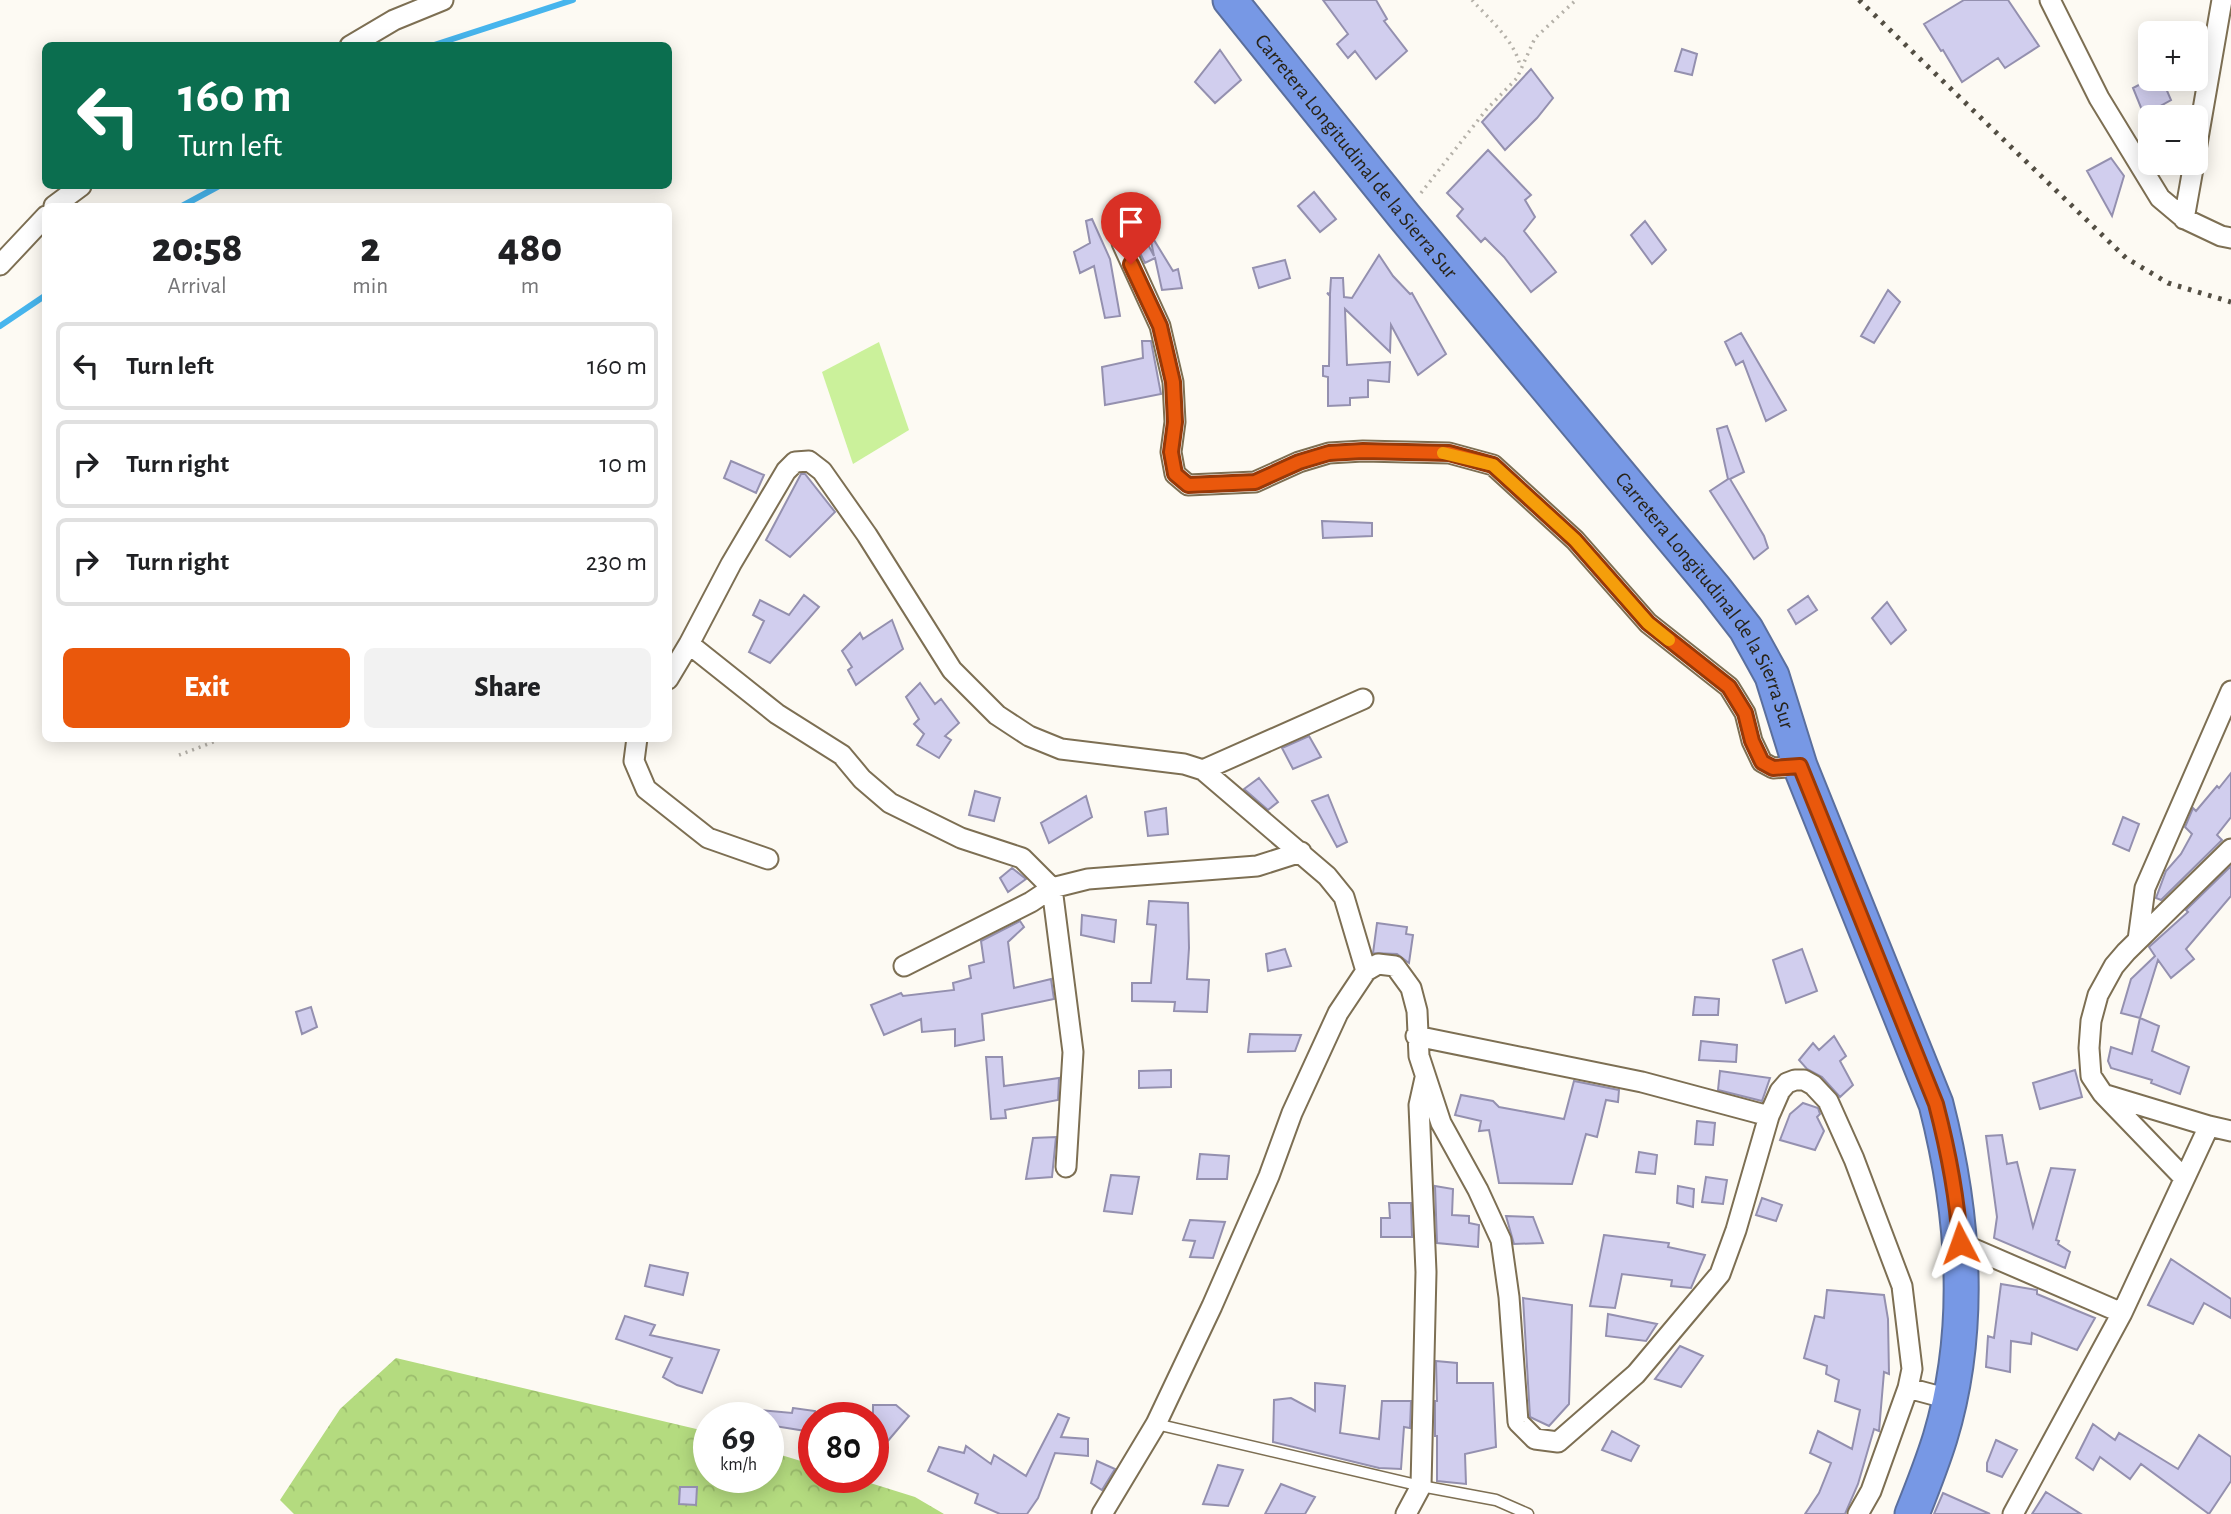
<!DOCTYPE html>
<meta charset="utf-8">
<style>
:root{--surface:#fff;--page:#f2f2f2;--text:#202124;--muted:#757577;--line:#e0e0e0;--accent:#ea580c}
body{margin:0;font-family:"Alegreya Sans",sans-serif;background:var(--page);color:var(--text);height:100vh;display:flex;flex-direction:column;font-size:26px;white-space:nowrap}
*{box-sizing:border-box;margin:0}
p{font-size:23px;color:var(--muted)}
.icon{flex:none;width:38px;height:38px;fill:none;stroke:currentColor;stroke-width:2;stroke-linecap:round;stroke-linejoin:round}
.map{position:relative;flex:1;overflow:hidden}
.panel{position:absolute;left:42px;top:203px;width:630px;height:539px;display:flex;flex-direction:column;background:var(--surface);border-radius:10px;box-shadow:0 4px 18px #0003}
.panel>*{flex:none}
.guide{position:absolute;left:42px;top:42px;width:630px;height:147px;border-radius:10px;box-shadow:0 4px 18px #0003;background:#0b6e4f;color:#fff;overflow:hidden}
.tools{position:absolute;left:2138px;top:21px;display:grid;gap:14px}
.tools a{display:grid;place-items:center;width:70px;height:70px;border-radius:10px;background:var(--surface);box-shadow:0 4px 18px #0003;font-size:35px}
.speed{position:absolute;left:693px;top:1402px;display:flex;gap:14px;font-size:35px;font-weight:700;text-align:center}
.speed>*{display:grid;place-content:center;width:91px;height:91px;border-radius:50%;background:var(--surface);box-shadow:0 4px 18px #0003;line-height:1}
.speed small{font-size:18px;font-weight:400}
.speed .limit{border:10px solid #d22;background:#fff;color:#111}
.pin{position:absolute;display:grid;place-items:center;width:60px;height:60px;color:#fff;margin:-72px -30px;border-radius:50% 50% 50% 0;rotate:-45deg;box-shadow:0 0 7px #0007}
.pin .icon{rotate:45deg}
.me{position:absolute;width:77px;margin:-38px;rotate:356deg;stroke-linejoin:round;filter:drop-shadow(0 0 5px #0008)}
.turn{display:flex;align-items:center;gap:24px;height:147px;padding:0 21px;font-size:32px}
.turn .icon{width:91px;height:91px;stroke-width:2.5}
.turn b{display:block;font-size:49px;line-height:60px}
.eta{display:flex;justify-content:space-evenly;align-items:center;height:119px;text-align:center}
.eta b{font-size:42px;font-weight:800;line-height:49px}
.action{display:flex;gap:14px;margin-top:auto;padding:14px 21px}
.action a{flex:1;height:80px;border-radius:10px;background:var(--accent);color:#fff;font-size:28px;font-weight:800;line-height:80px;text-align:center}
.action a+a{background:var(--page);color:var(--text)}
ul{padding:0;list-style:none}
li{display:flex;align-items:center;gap:21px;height:88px;margin:0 14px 10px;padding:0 7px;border:4px solid var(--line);border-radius:10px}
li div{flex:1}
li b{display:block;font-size:26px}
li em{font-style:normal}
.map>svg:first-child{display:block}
.green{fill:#cbf19b}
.forest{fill:url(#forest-crowns)}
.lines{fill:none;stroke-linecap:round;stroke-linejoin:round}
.stream{stroke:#47b5ed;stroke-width:6}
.building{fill:#d1ceee;stroke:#9490af;stroke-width:2}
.lane-casing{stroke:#7d6f53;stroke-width:13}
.street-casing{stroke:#7d6f53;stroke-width:23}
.highway-casing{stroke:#5b6f9d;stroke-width:37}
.path{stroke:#b5b1a9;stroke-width:3.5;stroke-dasharray:2 5;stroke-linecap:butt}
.lane{stroke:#fff;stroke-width:10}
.street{stroke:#fff;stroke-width:19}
.highway{stroke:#7798e5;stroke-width:33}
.rail{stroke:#534e43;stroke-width:5;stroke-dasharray:3.5 7;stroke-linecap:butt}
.route-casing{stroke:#983908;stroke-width:18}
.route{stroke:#ea580c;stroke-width:12}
.slow{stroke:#f59e0b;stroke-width:12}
.labels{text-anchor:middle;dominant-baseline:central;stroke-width:5;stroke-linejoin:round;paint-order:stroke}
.street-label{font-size:21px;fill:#282317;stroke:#fff}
</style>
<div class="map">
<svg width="2231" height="1514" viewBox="0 0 2231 1514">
<defs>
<pattern id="forest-crowns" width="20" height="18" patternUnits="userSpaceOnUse" patternTransform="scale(1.75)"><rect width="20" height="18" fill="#b4db7f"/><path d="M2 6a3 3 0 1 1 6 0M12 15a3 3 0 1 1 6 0" fill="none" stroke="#9bbc6d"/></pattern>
</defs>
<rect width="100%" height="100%" fill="#fdfaf3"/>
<path class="green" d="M 879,342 L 909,430 L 853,464 L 822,372 Z"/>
<path class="forest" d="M 396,1358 L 709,1432 L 709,1477 L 768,1477 L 768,1451 L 814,1465 L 814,1477 L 851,1477 L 915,1497 L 944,1514 L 294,1514 L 280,1500 L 340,1409 Z"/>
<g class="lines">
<path class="stream" d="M 431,46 L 573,0
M 182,206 L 219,186
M 0,326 L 46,295"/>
</g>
<path class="building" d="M 1323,0 L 1376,0 L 1387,19 L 1384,21 L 1407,51 L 1376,79 L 1355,51 L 1348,58 L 1337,44 L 1348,34 Z
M 1964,0 L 2008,0 L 2039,46 L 2005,68 L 1998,58 L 1962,82 L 1943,50 L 1941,51 L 1924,24 Z
M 1682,49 L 1697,54 L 1692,75 L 1675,71 Z
M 1220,50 L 1241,80 L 1215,103 L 1195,82 Z
M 1531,69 L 1553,98 L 1537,118 L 1505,150 L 1482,122 Z
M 2150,79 L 2162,79 L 2171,100 L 2144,115 L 2133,88 Z
M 1488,150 L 1531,195 L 1525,200 L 1535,217 L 1524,231 L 1556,272 L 1531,292 L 1504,257 L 1485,238 L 1481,242 L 1457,216 L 1463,209 L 1447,193 Z
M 2111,158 L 2124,176 L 2112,216 L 2087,171 Z
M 1314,192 L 1336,219 L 1320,232 L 1298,206 Z
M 1092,219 L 1110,259 L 1120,316 L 1105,318 L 1094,266 L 1080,273 L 1074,252 L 1090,243 L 1086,221 Z
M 1645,221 L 1666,250 L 1652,264 L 1631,235 Z
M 1141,231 L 1154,256 L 1151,241 L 1154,240 L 1173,271 L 1178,269 L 1182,288 L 1162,290 L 1155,258 L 1145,263 L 1132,237 Z
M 1379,255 L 1393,276 L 1410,294 L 1412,293 L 1446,354 L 1418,375 L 1391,325 L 1390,352 L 1345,309 L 1347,365 L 1390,362 L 1389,382 L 1368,380 L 1368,397 L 1350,398 L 1350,405 L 1328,406 L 1328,377 L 1323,376 L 1323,366 L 1329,366 L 1330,296 L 1327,293 L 1330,294 L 1331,278 L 1343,278 L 1344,297 L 1352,298 Z
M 1285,260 L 1290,278 L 1259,288 L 1253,268 Z
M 1888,290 L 1900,302 L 1874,343 L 1861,336 Z
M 1741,333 L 1786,410 L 1766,421 L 1743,361 L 1736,365 L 1725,342 Z
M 1142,341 L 1151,341 L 1161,394 L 1105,405 L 1102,367 L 1143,358 Z
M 1727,426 L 1744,472 L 1730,479 L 1764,536 L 1768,548 L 1754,559 L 1710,491 L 1728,479 L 1717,429 Z
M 731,461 L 764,475 L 756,493 L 724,478 Z
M 801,474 L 805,474 L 835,512 L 790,557 L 766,540 Z
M 1322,521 L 1372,523 L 1372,536 L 1323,538 Z
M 804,595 L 819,607 L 770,663 L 749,652 L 764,621 L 753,615 L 760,600 L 789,615 Z
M 1808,596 L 1817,610 L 1796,624 L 1788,610 Z
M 1887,602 L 1906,630 L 1891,644 L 1872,618 Z
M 892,620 L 903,649 L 856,685 L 848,670 L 852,667 L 842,651 L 860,633 L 863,639 Z
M 920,683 L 935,704 L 941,699 L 959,723 L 945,736 L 951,740 L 939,758 L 917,745 L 924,734 L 914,724 L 919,719 L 906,697 Z
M 1309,736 L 1321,757 L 1293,769 L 1282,748 Z
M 2231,773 L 2231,817 L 2217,835 L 2222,840 L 2161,900 L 2156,898 L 2166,871 L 2181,854 L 2192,834 L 2185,827 L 2193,808 L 2196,811 L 2217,786 L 2219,788 Z
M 1259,778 L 1278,802 L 1268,810 L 1244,789 Z
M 975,791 L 1000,798 L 994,821 L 969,815 Z
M 1328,795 L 1347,842 L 1337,847 L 1312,801 Z
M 1086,796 L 1092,817 L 1049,843 L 1041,823 Z
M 1166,808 L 1168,834 L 1148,836 L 1145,812 Z
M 2123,817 L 2139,824 L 2129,851 L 2113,844 Z
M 2231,866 L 2231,896 L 2186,949 L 2194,959 L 2171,978 L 2158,960 L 2140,1018 L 2121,1013 L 2131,979 L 2155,956 L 2149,947 L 2188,912 L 2186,910 Z
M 1012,868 L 1026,879 L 1008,892 L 1000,878 Z
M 1149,901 L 1188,903 L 1189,948 L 1187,979 L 1209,980 L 1207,1012 L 1174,1011 L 1175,1002 L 1132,1001 L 1132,983 L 1151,983 L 1156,925 L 1147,924 Z
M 1082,915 L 1116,920 L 1114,942 L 1081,935 Z
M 1020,921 L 1024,927 L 1008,942 L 1014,988 L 1051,979 L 1054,999 L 982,1014 L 984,1040 L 955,1046 L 955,1029 L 922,1032 L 921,1019 L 884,1035 L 871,1005 L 901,993 L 903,996 L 954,990 L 953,983 L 971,978 L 969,966 L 984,962 L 981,941 Z
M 1377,923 L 1407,927 L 1406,934 L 1413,935 L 1409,963 L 1397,954 L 1373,953 Z
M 1285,949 L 1291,966 L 1268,971 L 1266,954 Z
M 1802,949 L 1817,991 L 1786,1003 L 1773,960 Z
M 1695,997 L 1719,999 L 1718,1015 L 1693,1015 Z
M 311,1007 L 317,1027 L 302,1034 L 296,1012 Z
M 2140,1018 L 2159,1026 L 2152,1051 L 2189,1067 L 2180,1094 L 2151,1083 L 2152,1080 L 2111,1068 L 2108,1061 L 2111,1047 L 2132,1054 Z
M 1250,1034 L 1301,1035 L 1295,1051 L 1248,1052 Z
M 1834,1036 L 1846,1056 L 1840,1061 L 1853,1085 L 1840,1097 L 1822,1077 L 1807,1069 L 1799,1060 L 1813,1043 L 1819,1050 Z
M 1701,1041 L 1737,1045 L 1736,1062 L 1699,1060 Z
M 986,1057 L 1002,1057 L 1004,1086 L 1059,1078 L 1058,1100 L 1005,1110 L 1006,1118 L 991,1119 Z
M 1171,1070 L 1171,1087 L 1139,1088 L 1139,1071 Z
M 2075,1070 L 2082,1097 L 2040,1109 L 2033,1083 Z
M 1720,1071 L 1770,1078 L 1762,1101 L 1718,1090 Z
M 1574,1081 L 1619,1090 L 1618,1102 L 1606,1100 L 1597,1137 L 1586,1134 L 1572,1184 L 1499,1183 L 1489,1130 L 1479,1131 L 1481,1121 L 1455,1115 L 1461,1095 L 1493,1101 L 1499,1107 L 1564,1119 Z
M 1803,1103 L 1818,1108 L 1820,1114 L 1817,1117 L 1824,1131 L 1815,1150 L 1780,1140 L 1790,1114 Z
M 1697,1121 L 1715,1123 L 1713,1145 L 1695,1144 Z
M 2002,1135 L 2007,1164 L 2017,1162 L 2033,1227 L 2051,1168 L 2075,1170 L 2056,1240 L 2059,1241 L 2058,1244 L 2070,1252 L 2065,1268 L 1994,1238 L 1997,1217 L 1986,1136 Z
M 1056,1137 L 1052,1177 L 1026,1179 L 1033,1138 Z
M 1639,1152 L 1657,1155 L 1655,1174 L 1636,1172 Z
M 1200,1154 L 1229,1156 L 1227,1179 L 1197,1179 Z
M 1111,1175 L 1139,1177 L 1132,1214 L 1104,1211 Z
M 1706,1177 L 1727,1180 L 1723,1204 L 1702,1202 Z
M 1435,1186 L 1453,1189 L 1452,1215 L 1469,1216 L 1469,1223 L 1479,1225 L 1478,1247 L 1437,1243 Z
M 1678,1186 L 1694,1189 L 1693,1207 L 1677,1203 Z
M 1762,1198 L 1782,1205 L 1776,1221 L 1756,1215 Z
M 1389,1203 L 1411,1203 L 1412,1237 L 1381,1237 L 1381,1218 L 1390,1218 Z
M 1506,1216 L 1533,1217 L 1543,1243 L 1514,1244 Z
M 1190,1220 L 1225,1222 L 1213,1258 L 1190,1257 L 1195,1241 L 1183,1240 Z
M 1604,1235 L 1669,1243 L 1668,1247 L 1705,1255 L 1691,1288 L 1671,1286 L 1672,1280 L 1622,1274 L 1615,1308 L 1590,1306 Z
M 2171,1259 L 2231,1299 L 2231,1318 L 2204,1303 L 2193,1324 L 2148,1305 Z
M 650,1265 L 688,1273 L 683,1295 L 645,1286 Z
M 2001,1284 L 2037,1290 L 2037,1294 L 2095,1318 L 2077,1350 L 2032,1333 L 2031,1344 L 2011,1341 L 2010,1372 L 1986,1367 L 1988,1336 L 1994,1338 Z
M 1827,1290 L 1884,1295 L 1888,1319 L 1889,1374 L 1884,1372 L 1879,1431 L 1874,1429 L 1858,1484 L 1845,1514 L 1805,1514 L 1819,1493 L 1831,1463 L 1810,1453 L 1818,1431 L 1852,1449 L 1860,1410 L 1835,1401 L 1839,1380 L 1826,1374 L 1827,1366 L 1804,1358 L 1815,1316 L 1824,1318 Z
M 1523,1298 L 1572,1305 L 1569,1404 L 1549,1426 L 1530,1417 Z
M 1608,1314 L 1657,1324 L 1646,1341 L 1606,1336 Z
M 625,1316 L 655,1325 L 650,1335 L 719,1350 L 702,1393 L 677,1385 L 663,1377 L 672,1358 L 616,1339 Z
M 1680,1346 L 1703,1356 L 1681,1387 L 1655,1379 Z
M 1436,1361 L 1457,1363 L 1457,1383 L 1493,1383 L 1496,1447 L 1465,1454 L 1466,1484 L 1437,1481 L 1437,1436 L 1435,1436 L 1435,1401 L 1437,1401 Z
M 1315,1383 L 1345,1386 L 1340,1433 L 1379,1439 L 1382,1401 L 1411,1401 L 1410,1428 L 1404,1427 L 1401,1469 L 1379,1468 L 1273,1442 L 1274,1400 L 1291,1398 L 1315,1411 Z
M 873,1405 L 896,1405 L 909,1416 L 887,1442 L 873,1436 Z
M 793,1408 L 815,1411 L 812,1432 L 768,1425 L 768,1418 L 748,1418 L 749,1409 L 792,1413 Z
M 1058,1414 L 1069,1418 L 1061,1437 L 1088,1439 L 1088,1456 L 1055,1453 L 1038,1498 L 1027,1514 L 1000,1514 L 975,1503 L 978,1494 L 928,1471 L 939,1447 L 964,1453 L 966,1446 L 991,1464 L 994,1455 L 1026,1476 Z
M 2093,1424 L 2115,1440 L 2119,1433 L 2178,1469 L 2199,1435 L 2231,1457 L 2231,1481 L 2209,1514 L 2141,1464 L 2130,1479 L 2100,1457 L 2093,1470 L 2076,1458 Z
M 1612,1431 L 1639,1446 L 1631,1461 L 1602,1450 Z
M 1996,1440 L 2017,1450 L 2002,1477 L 1987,1471 L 1987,1463 Z
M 1097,1461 L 1115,1469 L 1102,1490 L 1091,1483 Z
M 1218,1465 L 1243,1470 L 1228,1506 L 1203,1504 Z
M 1281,1484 L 1315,1497 L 1305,1514 L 1265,1514 Z
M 680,1487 L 697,1487 L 696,1505 L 679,1504 Z
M 2046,1492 L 2081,1514 L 2032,1514 Z
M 1943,1493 L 1990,1514 L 1934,1514 Z"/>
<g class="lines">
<g class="lane-casing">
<path id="lane" d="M 1156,1424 L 1421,1486 L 1496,1500 L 1528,1514"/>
</g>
<g class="street-casing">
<path id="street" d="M 2050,0 L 2099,98 L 2160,198 L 2185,219 L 2221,236 L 2231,238
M 350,46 L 394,20 L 443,0
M 2196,150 L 2222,0
M 54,206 L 81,186
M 2184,219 L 2194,163
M 1122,243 L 1160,326 L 1173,382 L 1175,422 L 1171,452 L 1175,474 L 1188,485 L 1255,482 L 1299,462 L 1329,453 L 1363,451 L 1449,453 L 1493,465 L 1575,540 L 1648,623 L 1729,687 L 1745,713 L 1752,741 L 1762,762 L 1773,768 L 1800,766
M 0,265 L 46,216
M 689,644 L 731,564 L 786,471 L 795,462 L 809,461 L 822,471 L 867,535 L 952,670 L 997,715 L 1029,736 L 1061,749 L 1184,764 L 1203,770 L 1327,876 L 1344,897 L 1366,971
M 668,679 L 689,644 L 777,714 L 842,755 L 862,779 L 890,803 L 961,838 L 1022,858 L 1052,888 L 1073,1052 L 1066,1167
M 637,738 L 634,761 L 646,789 L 708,838 L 768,859
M 1203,770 L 1363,699
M 2138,940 L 2145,888 L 2231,691
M 904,966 L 1031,902 L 1052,888 L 1088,879 L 1257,866 L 1301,852
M 1416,1036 L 1642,1082 L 1769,1116
M 2104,1095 L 2184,1178
M 2209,1126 L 2103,1094 L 2091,1076 L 2089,1048 L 2091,1021 L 2098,995 L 2114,966 L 2126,952 L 2231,849
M 1960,1243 L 2122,1313
M 1102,1514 L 1156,1424 L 1212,1306 L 1269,1176 L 1292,1113 L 1338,1013 L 1366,971 L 1378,964 L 1395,966 L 1411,988 L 1417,1011 L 1419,1056 L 1441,1123 L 1478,1190 L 1501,1240 L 1509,1297 L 1518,1422 L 1535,1439 L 1558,1442 L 1636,1374 L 1720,1274 L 1736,1230 L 1769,1116 L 1780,1091 L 1787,1083 L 1795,1080 L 1804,1080 L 1813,1085 L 1828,1101 L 1854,1159 L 1902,1286 L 1912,1369 L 1908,1388 L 1949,1399
M 1406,1514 L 1421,1486 L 1426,1272 L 1419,1105 L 1425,1078
M 1858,1514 L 1871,1491 L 1908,1388
M 2013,1514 L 2122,1313 L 2209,1126 L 2231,1131"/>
</g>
<g class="highway-casing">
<g id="highway">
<path id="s1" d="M 1230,0 L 1404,216 L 1715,589 L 1746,629 L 1772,676 L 1800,766 L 1936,1104 C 1964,1213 1973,1329 1940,1438 C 1932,1464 1922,1489 1912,1514"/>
</g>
</g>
<path class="path" d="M 1472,0 C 1489,19 1515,41 1520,66
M 1421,193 L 1486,110 L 1517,78 L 1535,38 L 1576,0
M 179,755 L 224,738"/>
<use href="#lane" class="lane"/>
<use href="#street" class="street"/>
<use href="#highway" class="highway"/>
<path class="rail" d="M 1859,0 L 2126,258 L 2168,283 L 2231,302"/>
</g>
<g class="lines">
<g class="route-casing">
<path id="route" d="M 1131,264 L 1160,326 L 1173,382 L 1175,422 L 1171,452 L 1175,474 L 1188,485 L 1255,482 L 1299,462 L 1329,453 L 1363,451 L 1449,453 L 1493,465 L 1575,540 L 1648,623 L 1729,687 L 1745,713 L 1752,741 L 1762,762 L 1773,768 L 1800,766 L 1936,1104 C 1948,1150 1957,1195 1960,1243"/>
</g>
<use href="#route" class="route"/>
<path class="slow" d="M 1443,453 L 1493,465 L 1575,540 L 1648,623 L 1669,640"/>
</g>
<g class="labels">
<g class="street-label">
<text stroke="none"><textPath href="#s1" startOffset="201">Carretera Longitudinal de la Sierra Sur</textPath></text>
<text stroke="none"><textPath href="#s1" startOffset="768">Carretera Longitudinal de la Sierra Sur</textPath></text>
</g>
</g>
</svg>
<div class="tools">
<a>+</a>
<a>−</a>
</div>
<div class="speed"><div>69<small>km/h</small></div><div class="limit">80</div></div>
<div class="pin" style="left:1131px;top:264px;background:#d93025"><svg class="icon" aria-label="arrive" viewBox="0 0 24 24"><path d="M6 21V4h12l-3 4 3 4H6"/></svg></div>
<svg class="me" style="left:1960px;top:1243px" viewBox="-20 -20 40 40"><path d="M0-17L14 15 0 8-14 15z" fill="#ea580c" stroke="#fff" stroke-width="4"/></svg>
<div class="guide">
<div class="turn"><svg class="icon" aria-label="left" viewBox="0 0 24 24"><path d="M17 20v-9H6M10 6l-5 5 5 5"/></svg><div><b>160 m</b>Turn left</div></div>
</div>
<section class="panel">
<div class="eta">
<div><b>20:58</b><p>Arrival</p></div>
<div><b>2</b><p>min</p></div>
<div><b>480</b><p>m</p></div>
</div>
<ul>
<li><svg class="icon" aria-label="left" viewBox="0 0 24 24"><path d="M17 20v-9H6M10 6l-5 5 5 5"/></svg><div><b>Turn left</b></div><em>160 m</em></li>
<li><svg class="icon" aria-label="right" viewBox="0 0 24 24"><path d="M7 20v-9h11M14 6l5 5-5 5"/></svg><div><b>Turn right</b></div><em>10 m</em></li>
<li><svg class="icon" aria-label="right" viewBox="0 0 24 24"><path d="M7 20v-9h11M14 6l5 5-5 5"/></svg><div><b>Turn right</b></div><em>230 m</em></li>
</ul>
<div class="action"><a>Exit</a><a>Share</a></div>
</section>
</div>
